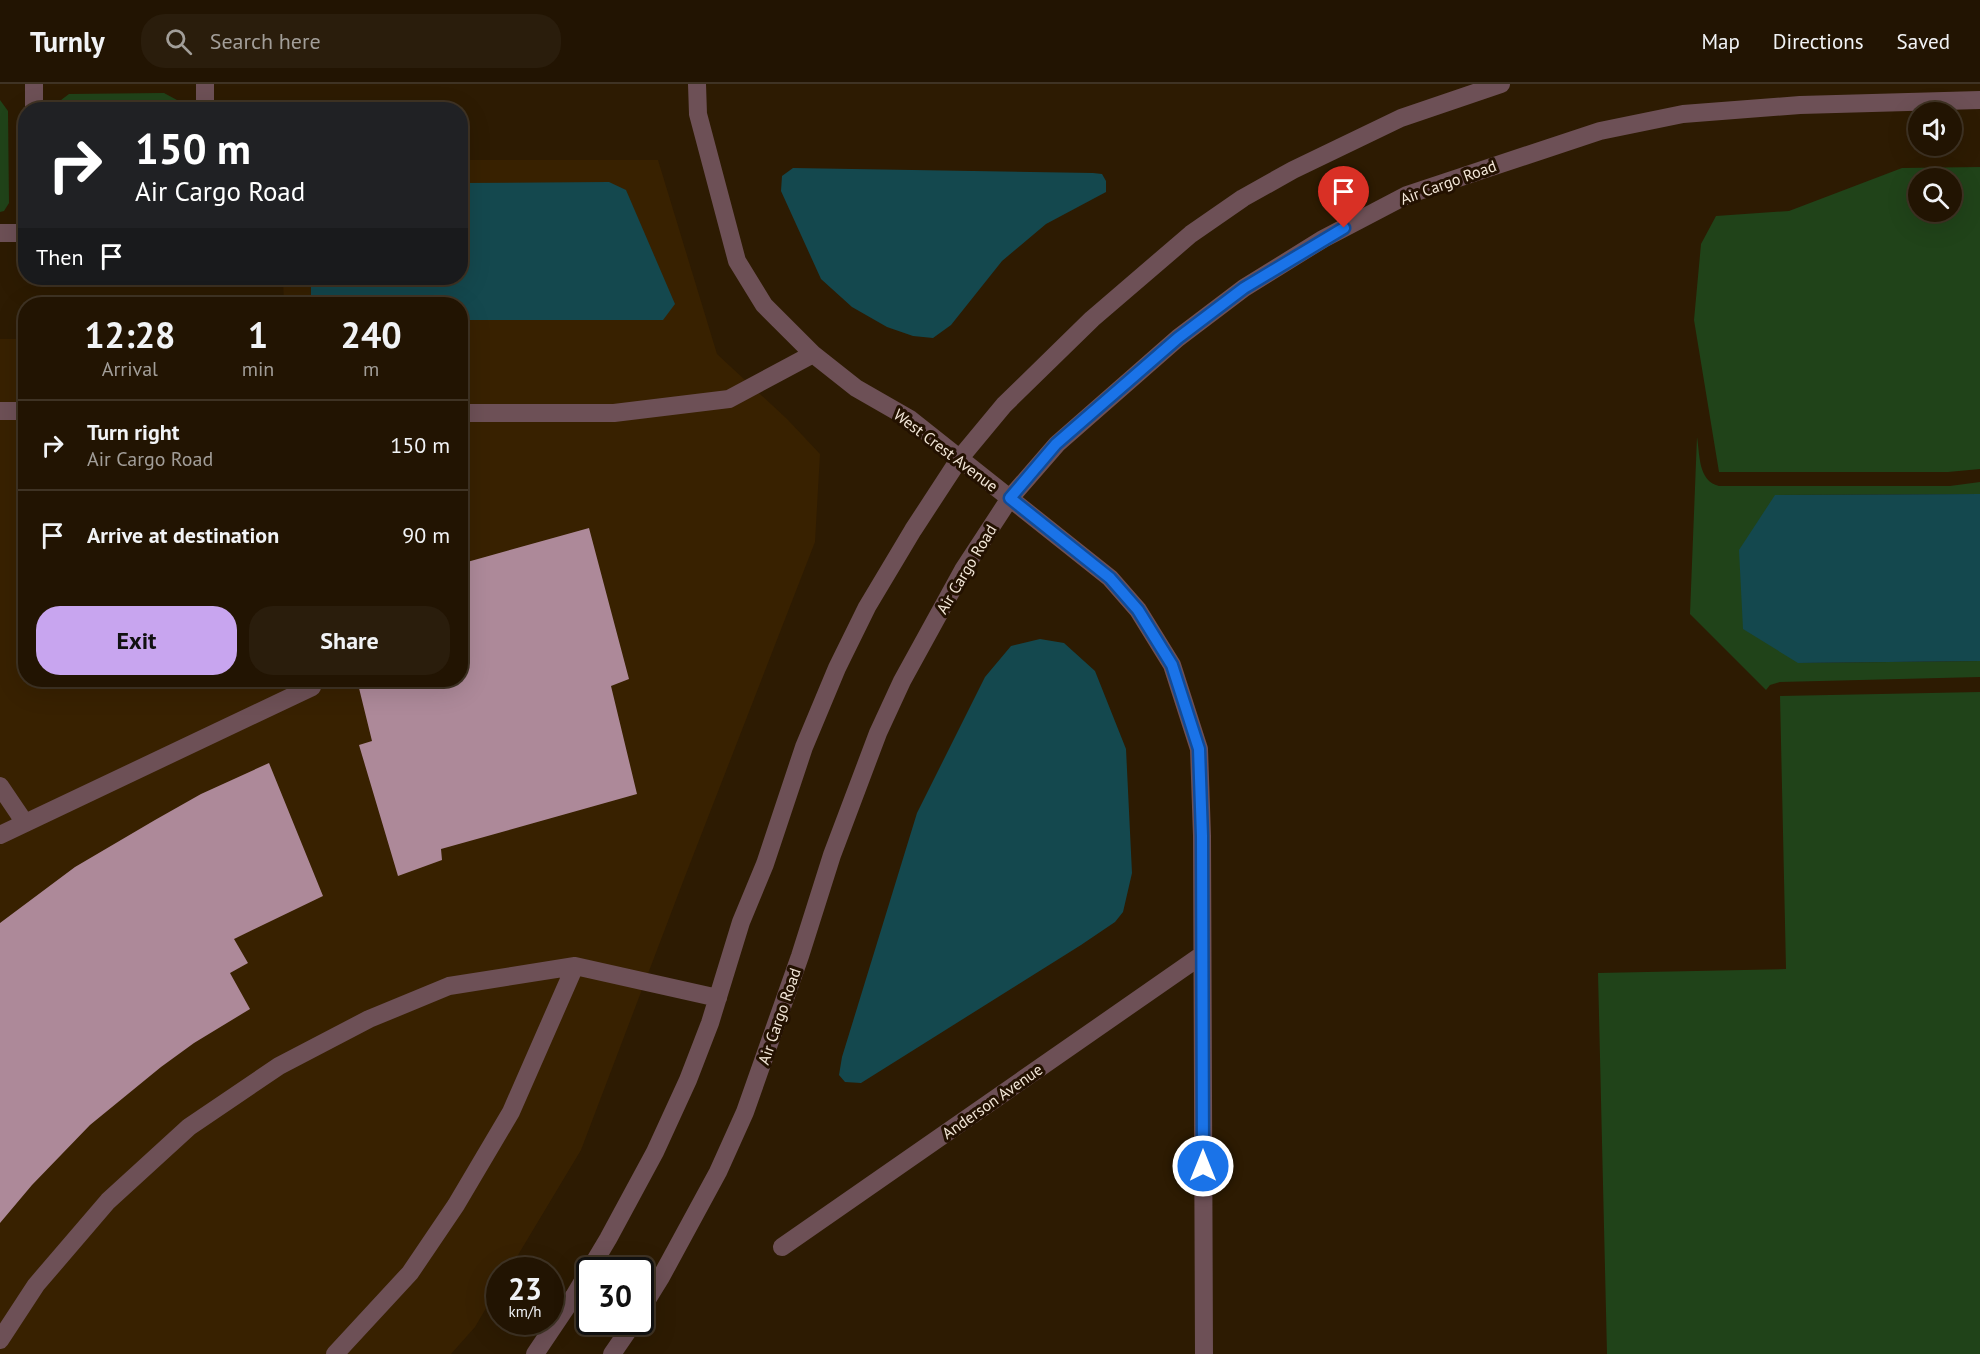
<!DOCTYPE html>
<style>
:root{--surface:#221402;--page:#2a1d0c;--text:#f1f3f6;--muted:#a29e99;--line:#3f3324;--accent:#c8a5ef}
body{margin:0;font-family:"PT Sans",sans-serif;background:var(--page);color:var(--text);height:100vh;display:flex;flex-direction:column;font-size:22px;white-space:nowrap}
*{box-sizing:border-box;margin:0}
p{font-size:20px;color:var(--muted)}
.icon{flex:none;width:33px;height:33px;fill:none;stroke:currentColor;stroke-width:2;stroke-linecap:round;stroke-linejoin:round}
.map{position:relative;flex:1;overflow:hidden}
.panel{position:absolute;left:18px;top:213px;width:450px;height:390px;display:flex;flex-direction:column;background:var(--surface);border-radius:24px;box-shadow:0 6px 24px #0002,0 0 0 2px var(--line)}
.panel>*{flex:none}
.hud{position:absolute;left:18px;top:18px;width:450px;height:183px;border-radius:24px;box-shadow:0 6px 24px #0002,0 0 0 2px var(--line);background:#202124;color:#fff;overflow:hidden}
.buttons{position:absolute;left:1908px;top:18px;display:grid;gap:12px}
.buttons a{display:grid;place-items:center;width:54px;height:54px;border-radius:50%;background:var(--surface);box-shadow:0 6px 24px #0002,0 0 0 2px var(--line);font-size:30px}
.speed{position:absolute;left:486px;top:1173px;display:flex;gap:12px;font-size:30px;font-weight:700;text-align:center}
.speed>*{display:grid;place-content:center;width:78px;height:78px;border-radius:50%;background:var(--surface);box-shadow:0 6px 24px #0002,0 0 0 2px var(--line);line-height:1}
.speed small{font-size:15px;font-weight:400}
.speed .limit{border:3px solid #111;border-radius:9px;background:#fff;color:#111}
.pin{position:absolute;display:grid;place-items:center;width:51px;height:51px;color:#fff;margin:-62px -26px;border-radius:50% 50% 50% 0;rotate:-45deg;box-shadow:0 0 6px #0007}
.pin .icon{rotate:45deg}
.me{position:absolute;width:66px;margin:-33px;rotate:0deg;stroke-linejoin:round;filter:drop-shadow(0 0 4px #0008)}
.turn{display:flex;align-items:center;gap:21px;height:126px;padding:0 18px;font-size:27px}
.turn .icon{width:78px;height:78px;stroke-width:2.5}
.turn b{display:block;font-size:42px;line-height:51px}
.then{display:flex;align-items:center;height:57px;padding:0 18px;background:#0003;gap:12px;font-size:22px}
.eta{display:flex;justify-content:space-evenly;align-items:center;height:102px;text-align:center}
.eta b{font-size:36px;font-weight:800;line-height:42px}
.primary-button{display:flex;gap:12px;margin-top:auto;padding:12px 18px}
.primary-button a{flex:1;height:69px;border-radius:24px;background:var(--accent);color:#111;font-size:24px;font-weight:800;line-height:69px;text-align:center}
.primary-button a+a{background:var(--page);color:var(--text)}
ul{padding:0;list-style:none}
li{display:flex;align-items:center;gap:18px;height:90px;padding:0 18px;border-top:2px solid var(--line)}
li div{flex:1}
li b{display:block;font-size:22px}
li em{font-style:normal}
header{display:flex;align-items:center;gap:36px;box-sizing:border-box;height:84px;padding:0 30px;background:var(--surface);border-bottom:2px solid var(--line)}
header strong{font-size:28px}
nav{display:flex;gap:33px;margin-inline-start:auto;font-size:21px}
.search{width:420px;height:54px;background:var(--page);display:flex;align-items:center;gap:15px;box-sizing:border-box;padding:0 21px;border-radius:24px;color:var(--muted);font-size:22px}
.map>svg:first-child{display:block}
.built{fill:#382100}
.green{fill:#204319;fill-rule:evenodd}
.water{fill:#14484e}
.building{fill:#ad8999}
.lines{fill:none;stroke-linecap:round;stroke-linejoin:round}
.minor{stroke:#6d5056;stroke-width:18}
.route-casing{stroke:#114b97;stroke-width:15}
.route{stroke:#1a73e8;stroke-width:10}
.labels{text-anchor:middle;dominant-baseline:central;stroke-width:6;stroke-linejoin:round;paint-order:stroke}
.street-label{font-size:16px;fill:#f2e6d7;stroke:#231100}
</style>
<header>
<strong>Turnly</strong>
<div class="search"><svg class="icon" aria-label="search" viewBox="0 0 24 24"><circle cx="10" cy="10" r="6"/><path d="M15 15l6 6"/></svg>Search here</div>
<nav><a>Map</a><a>Directions</a><a>Saved</a></nav>
</header>
<div class="map">
<svg width="1980" height="1270" viewBox="0 0 1980 1270">
<rect width="100%" height="100%" fill="#2d1b02"/>
<path class="built" d="M 461,76 L 658,76 L 717,270 L 787,335 L 820,370 L 815,458 L 684,795 L 581,1066 L 509,1186 L 500,1186 L 499,1202 L 475,1243 L 451,1270 L 0,1270 L 0,255 L 25,255 L 26,596 L 460,596 L 460,220 L 284,220 L 283,194 L 460,194 Z"/>
<path class="green" d="M 164,9 L 177,16 L 183,25 L 54,25 L 57,19 L 69,10 Z
M 0,16 L 8,27 L 9,119 L 4,127 L 0,128 Z
M 1980,83 L 1980,385 L 1948,388 L 1719,388 L 1694,236 L 1701,160 L 1716,132 L 1789,127 L 1902,84 ZM 1918,94 L 1952,94 L 1952,128 L 1918,128 Z
M 1697,353 C 1700,371 1698,397 1719,402 L 1950,402 L 1980,398 L 1980,410 L 1775,411 L 1798,579 L 1980,577 L 1980,593 L 1780,598 L 1770,601 L 1766,606 L 1690,530 Z
M 1980,608 L 1980,1270 L 1607,1270 L 1598,889 L 1786,885 L 1780,612 Z"/>
<path class="water" d="M 793,84 L 1093,89 L 1102,90 L 1106,97 L 1106,108 L 1046,140 L 1002,177 L 951,241 L 933,254 L 913,252 L 887,243 L 852,223 L 821,195 L 781,107 L 782,92 Z
M 609,98 L 626,106 L 675,220 L 663,236 L 461,236 L 460,220 L 311,220 L 311,194 L 460,194 L 461,99 Z
M 1980,410 L 1980,577 L 1798,579 L 1743,545 L 1739,466 L 1775,411 Z
M 1040,555 L 1064,559 L 1095,587 L 1126,665 L 1132,789 L 1123,828 L 1115,838 L 1081,861 L 861,999 L 845,998 L 839,991 L 842,973 L 917,729 L 985,593 L 1011,562 Z"/>
<path class="building" d="M 589,444 L 629,595 L 611,602 L 637,710 L 441,765 L 442,776 L 398,792 L 359,661 L 372,657 L 357,596 L 460,596 L 460,480 Z
M 269,679 L 323,812 L 234,855 L 248,879 L 230,889 L 250,925 L 194,959 L 161,983 L 90,1041 L 32,1101 L 0,1139 L 0,839 L 75,783 L 155,736 L 201,710 Z"/>
<g class="lines">
<path class="minor" d="M 34,0 L 34,26
M 697,0 L 698,30 L 737,177 L 764,221 L 813,270 L 856,304 L 910,335 L 1110,494 L 1138,526 L 1172,581 L 1199,665 L 1202,752 L 1204,1270
M 205,26 L 205,0
M 0,149 L 26,149
M 0,327 L 26,327
M 460,329 L 614,329 L 729,315 L 813,270
M 0,702 L 25,739
M 0,751 L 312,603 L 309,596
M 782,1163 L 1202,871
M 640,1227 L 661,1193 L 718,1088 L 745,1028 L 800,872 L 832,771 L 878,649 L 902,597 L 963,486 L 1010,414 L 1057,360 L 1178,254 L 1244,204 L 1323,155 L 1407,111 L 1600,47 L 1683,30 L 1800,21 L 1980,16
M 0,1256 L 36,1201 L 108,1117 L 189,1043 L 279,982 L 369,935 L 449,902 L 575,882 L 718,914
M 335,1270 L 410,1189 L 456,1121 L 511,1028 L 575,882
M 535,1270 L 574,1212 L 608,1155 L 655,1068 L 688,996 L 710,939 L 741,838 L 765,780 L 804,663 L 837,584 L 867,523 L 913,446 L 960,374 L 1004,321 L 1092,235 L 1191,150 L 1243,114 L 1293,86 L 1401,34 L 1501,0
M 612,1270 L 634,1238"/>
</g>
<g class="lines">
<g class="route-casing">
<path id="route" d="M 1203,1082 L 1202,752 L 1199,665 L 1172,581 L 1138,526 L 1110,494 L 1010,414 L 1056,360 L 1178,254 L 1244,204 L 1344,144"/>
</g>
<use href="#route" class="route"/>
</g>
<g class="labels">
<g class="street-label">
<text transform="translate(1448 98) rotate(-20)">Air Cargo Road</text>
<text transform="translate(946 366) rotate(37)">West Crest Avenue</text>
<text transform="translate(966 485) rotate(-59)">Air Cargo Road</text>
<text transform="translate(779 932) rotate(-71)">Air Cargo Road</text>
<text transform="translate(992 1017) rotate(-35)">Anderson Avenue</text>
</g>
</g>
</svg>
<div class="buttons">
<a><svg class="icon" aria-label="sound" viewBox="0 0 24 24"><path d="M4 9h4l5-4v14l-5-4H4zM17 9q2 3 0 6"/></svg></a>
<a><svg class="icon" aria-label="search" viewBox="0 0 24 24"><circle cx="10" cy="10" r="6"/><path d="M15 15l6 6"/></svg></a>
</div>
<div class="speed"><div>23<small>km/h</small></div><div class="limit">30</div></div>
<div class="pin" style="left:1344px;top:144px;background:#d93025"><svg class="icon" aria-label="arrive" viewBox="0 0 24 24"><path d="M6 21V4h12l-3 4 3 4H6"/></svg></div>
<svg class="me" style="left:1203px;top:1082px" viewBox="-20 -20 40 40"><circle r="17" fill="#1a73e8" stroke="#fff" stroke-width="3"/><path d="M0-11L8 9 0 5-8 9z" fill="#fff"/></svg>
<div class="hud">
<div class="turn"><svg class="icon" aria-label="right" viewBox="0 0 24 24"><path d="M7 20v-9h11M14 6l5 5-5 5"/></svg><div><b>150 m</b>Air Cargo Road</div></div>
<div class="then">Then<svg class="icon" aria-label="arrive" viewBox="0 0 24 24"><path d="M6 21V4h12l-3 4 3 4H6"/></svg></div>
</div>
<section class="panel">
<div class="eta">
<div><b>12:28</b><p>Arrival</p></div>
<div><b>1</b><p>min</p></div>
<div><b>240</b><p>m</p></div>
</div>
<ul>
<li><svg class="icon" aria-label="right" viewBox="0 0 24 24"><path d="M7 20v-9h11M14 6l5 5-5 5"/></svg><div><b>Turn right</b><p>Air Cargo Road</p></div><em>150 m</em></li>
<li><svg class="icon" aria-label="arrive" viewBox="0 0 24 24"><path d="M6 21V4h12l-3 4 3 4H6"/></svg><div><b>Arrive at destination</b></div><em>90 m</em></li>
</ul>
<div class="primary-button"><a>Exit</a><a>Share</a></div>
</section>
</div>
